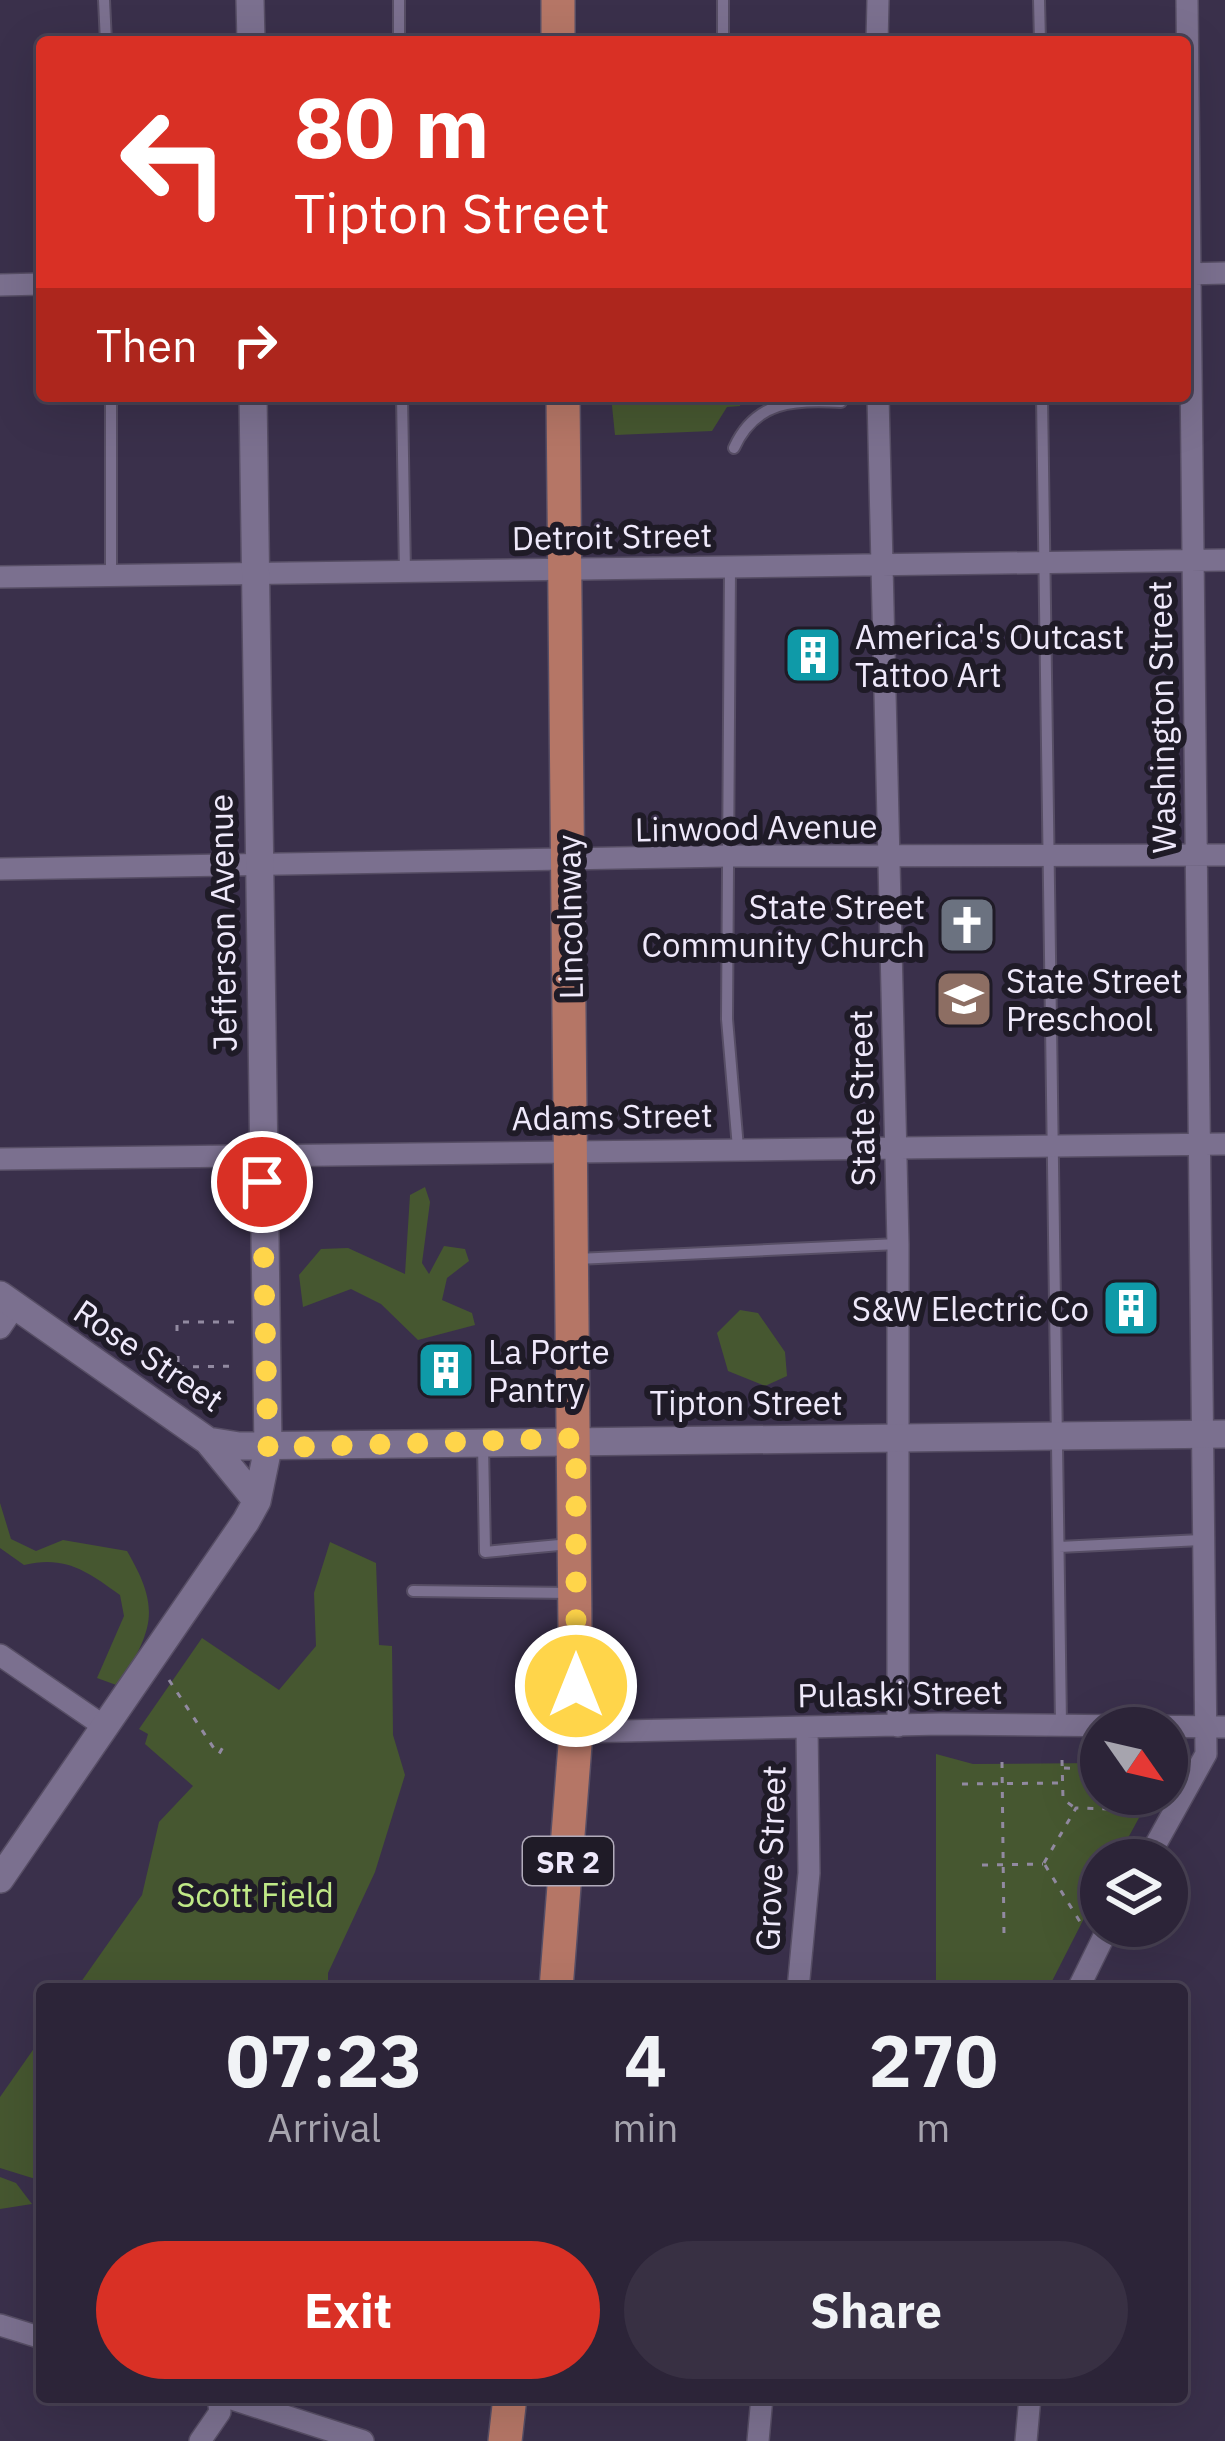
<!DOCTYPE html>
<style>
:root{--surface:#2c2438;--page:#383043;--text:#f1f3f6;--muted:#a6a4ae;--line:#484153;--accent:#d93025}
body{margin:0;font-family:"IBM Plex Sans",sans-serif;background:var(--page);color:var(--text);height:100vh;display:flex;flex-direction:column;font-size:45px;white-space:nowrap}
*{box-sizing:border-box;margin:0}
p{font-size:39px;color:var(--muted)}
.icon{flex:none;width:66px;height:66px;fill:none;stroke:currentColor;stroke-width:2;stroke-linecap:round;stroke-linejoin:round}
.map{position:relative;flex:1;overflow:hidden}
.sheet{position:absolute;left:36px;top:1983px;width:1152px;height:420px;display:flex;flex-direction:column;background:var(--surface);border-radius:12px;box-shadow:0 12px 48px #0002,0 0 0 3px var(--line)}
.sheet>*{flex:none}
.hud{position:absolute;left:36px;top:36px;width:1155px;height:366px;border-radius:12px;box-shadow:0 12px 48px #0002,0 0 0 3px var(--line);background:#d93025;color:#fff;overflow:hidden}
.needle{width:78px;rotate:124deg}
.controls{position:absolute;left:1080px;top:1707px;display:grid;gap:24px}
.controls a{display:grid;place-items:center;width:108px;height:108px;border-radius:50%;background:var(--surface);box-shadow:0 12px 48px #0002,0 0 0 3px var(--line);font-size:60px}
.pin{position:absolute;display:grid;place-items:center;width:102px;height:102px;color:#fff;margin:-51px;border:6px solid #fff;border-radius:50%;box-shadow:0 3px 12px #0007}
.me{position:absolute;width:132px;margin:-66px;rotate:0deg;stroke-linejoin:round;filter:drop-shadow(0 0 9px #0008)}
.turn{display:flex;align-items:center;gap:42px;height:252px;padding:0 60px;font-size:54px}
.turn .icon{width:156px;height:156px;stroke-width:2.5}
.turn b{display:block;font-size:84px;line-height:102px}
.then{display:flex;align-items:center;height:114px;padding:0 60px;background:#0003;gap:24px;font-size:45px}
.eta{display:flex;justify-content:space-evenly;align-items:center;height:204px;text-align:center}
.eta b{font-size:72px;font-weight:700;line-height:84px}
.cta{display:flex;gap:24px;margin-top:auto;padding:24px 60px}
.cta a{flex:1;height:138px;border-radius:72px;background:var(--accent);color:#fff;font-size:48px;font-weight:700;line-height:138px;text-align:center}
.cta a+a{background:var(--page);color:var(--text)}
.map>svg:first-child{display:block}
.green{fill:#465730}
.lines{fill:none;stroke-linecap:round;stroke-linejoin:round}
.service-casing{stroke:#574e65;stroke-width:14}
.minor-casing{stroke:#574e65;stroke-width:24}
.tertiary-casing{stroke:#574e65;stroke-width:30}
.primary-casing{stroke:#574e65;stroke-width:36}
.path{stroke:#928aa1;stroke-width:3;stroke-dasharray:6 9;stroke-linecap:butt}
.service{stroke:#7b708f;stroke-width:10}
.minor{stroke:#7b708f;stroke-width:21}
.tertiary{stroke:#7b708f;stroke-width:27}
.primary{stroke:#b57666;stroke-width:33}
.route{stroke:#ffd54a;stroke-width:21;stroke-dasharray:0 37.8}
.labels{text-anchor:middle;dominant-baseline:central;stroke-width:12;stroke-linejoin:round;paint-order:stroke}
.shield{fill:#1f1b27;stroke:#b1abbb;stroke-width:3}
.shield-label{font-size:30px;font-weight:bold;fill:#efe9fb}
.street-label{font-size:33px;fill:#efe9fb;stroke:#1f1b27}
.poi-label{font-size:33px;fill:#efe9fb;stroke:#1f1b27;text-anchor:start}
.park-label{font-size:33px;fill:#c0e987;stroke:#1f1b27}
</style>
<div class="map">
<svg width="1225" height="2441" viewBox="0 0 1225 2441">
<rect width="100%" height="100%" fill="#3a304b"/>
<path class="green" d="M 611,396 L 743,396 L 740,406 L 727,407 L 712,431 L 615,435 Z
M 425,1187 L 430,1202 L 422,1263 L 429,1274 L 444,1246 L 465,1249 L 469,1261 L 447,1278 L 442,1300 L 472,1313 L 475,1325 L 418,1340 L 381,1304 L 351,1289 L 303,1307 L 299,1275 L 321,1249 L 348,1248 L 405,1274 L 410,1195 Z
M 740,1310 L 758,1313 L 785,1352 L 787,1376 L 765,1386 L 728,1371 L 717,1333 Z
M 0,1503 L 11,1539 L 36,1551 L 63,1540 L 127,1551 C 162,1611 152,1629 119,1686 L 97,1678 L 124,1616 L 120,1595 C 87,1571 65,1555 24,1565 L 0,1548 Z
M 330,1542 L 376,1563 L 379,1645 L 392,1646 L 393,1735 L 405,1775 L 375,1872 L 328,1973 L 328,1989 L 76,1989 L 142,1895 L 159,1822 L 193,1786 L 145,1744 L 148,1734 L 139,1729 L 202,1638 L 279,1690 L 316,1646 L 314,1593 Z
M 936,1754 L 973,1764 L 1101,1763 L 1101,1794 L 1152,1794 L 1116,1860 L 1101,1860 L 1101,1885 L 1048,1989 L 936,1986 Z
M 42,2037 L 42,2181 L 0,2168 L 0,2097 Z
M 0,2177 L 16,2183 L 32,2204 L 0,2209 Z"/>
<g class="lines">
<g class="service-casing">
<path id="service" d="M 104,0 L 106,42
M 399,0 L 399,42
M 723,0 L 723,42
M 1039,0 L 1040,42
M 402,396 L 405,573
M 1042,396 L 1061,1724
M 734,448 C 755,401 794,399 841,402
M 730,568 L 727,1019 L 738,1148
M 111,576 L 111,396
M 577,1259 L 898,1244
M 483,1445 L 485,1552 L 570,1544
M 1059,1547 L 1201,1540
M 413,1591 L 572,1593"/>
</g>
<g class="minor-casing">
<path id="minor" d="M 877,42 L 878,0
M 1185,274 L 1225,273
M 0,285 L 42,284
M 878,396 L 898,1244 L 898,1726
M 0,577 L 1225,560
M 0,869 L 728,856 L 1225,855
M 0,1159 L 1225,1144
M 0,1328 L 15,1306
M 0,1655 L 105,1727
M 576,1732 L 941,1724 L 1225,1727
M 1147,1860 L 1206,1754 L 1187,0
M 798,1989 L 809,1873 L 807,1728
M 1078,1989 L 1109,1926
M 0,2325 L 42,2338
M 226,2397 L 363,2441
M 200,2441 L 220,2412 L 218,2397
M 758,2441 L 762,2397
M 1026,2441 L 1030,2397"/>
</g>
<g class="tertiary-casing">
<path id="tertiary" d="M 250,0 L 251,42
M 0,1295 L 208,1441 L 239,1446 L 1225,1434
M 208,1441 L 257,1501
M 0,1879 L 246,1521 L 257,1501 L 268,1448 L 253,396"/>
</g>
<g class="primary-casing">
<path id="primary" d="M 558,0 L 558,42
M 556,1989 L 576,1732 L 563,396
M 505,2441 L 510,2397"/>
</g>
<path class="path" d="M 177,1331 L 177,1322 L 238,1322
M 178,1356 L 178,1388
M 178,1367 L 238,1366
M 169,1680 L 215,1750 L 219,1754 L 223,1747
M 1062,1760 L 1063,1799 L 1075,1808
M 1002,1762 L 1004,1936
M 1064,1768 L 1084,1769
M 962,1784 L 1062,1783
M 1044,1863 L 1076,1808 L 1149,1810
M 982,1865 L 1043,1864
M 1045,1865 L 1082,1925"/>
<use href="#service" class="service"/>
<use href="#minor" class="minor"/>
<use href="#tertiary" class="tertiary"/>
<use href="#primary" class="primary"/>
</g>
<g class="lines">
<path class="route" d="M 262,1182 L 268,1448 L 576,1438 L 576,1686"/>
</g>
<defs>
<g id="building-square" transform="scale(3)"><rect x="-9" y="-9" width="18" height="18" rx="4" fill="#0f9aa8" stroke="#1f1b27"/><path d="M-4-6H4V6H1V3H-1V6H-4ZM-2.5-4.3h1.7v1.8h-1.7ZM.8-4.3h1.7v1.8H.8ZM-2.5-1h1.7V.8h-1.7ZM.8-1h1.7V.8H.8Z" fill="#fff"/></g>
<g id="church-square" transform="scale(3)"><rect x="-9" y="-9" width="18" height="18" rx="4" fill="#6b7280" stroke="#1f1b27"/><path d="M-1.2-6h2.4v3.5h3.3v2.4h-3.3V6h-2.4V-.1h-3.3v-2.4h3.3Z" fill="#fff"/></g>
<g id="school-square" transform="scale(3)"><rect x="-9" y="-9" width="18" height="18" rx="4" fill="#8d6e63" stroke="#1f1b27"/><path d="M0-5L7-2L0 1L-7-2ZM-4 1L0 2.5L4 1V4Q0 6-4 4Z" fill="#fff"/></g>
</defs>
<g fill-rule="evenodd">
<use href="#building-square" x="813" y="655"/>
<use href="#church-square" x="967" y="925"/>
<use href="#school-square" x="964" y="999"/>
<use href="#building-square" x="1131" y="1308"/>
<use href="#building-square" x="446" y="1370"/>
</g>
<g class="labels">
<rect class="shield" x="523" y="1837" width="90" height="48" rx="9"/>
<g class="shield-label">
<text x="568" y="1861">SR 2</text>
</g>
<g class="street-label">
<text transform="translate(612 536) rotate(-1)">Detroit Street</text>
<text transform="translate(1161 717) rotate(-91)">Washington Street</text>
<text transform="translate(756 827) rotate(-1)">Linwood Avenue</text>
<text transform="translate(569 917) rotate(-91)">Lincolnway</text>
<text transform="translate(222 923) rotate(-91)">Jefferson Avenue</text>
<text transform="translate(861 1098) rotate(-91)">State Street</text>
<text transform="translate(612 1116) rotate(-1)">Adams Street</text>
<text transform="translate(149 1355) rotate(34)">Rose Street</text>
<text x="746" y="1402">Tipton Street</text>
<text transform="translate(900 1693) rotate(-1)">Pulaski Street</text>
<text transform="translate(770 1858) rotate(-88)">Grove Street</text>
</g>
<g class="poi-label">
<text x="855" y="636">America's Outcast<tspan x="855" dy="38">Tattoo Art</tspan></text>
<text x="925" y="906" text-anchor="end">State Street<tspan x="925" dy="38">Community Church</tspan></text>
<text x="1006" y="980">State Street<tspan x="1006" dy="38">Preschool</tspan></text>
<text x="1089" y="1308" text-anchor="end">S&amp;W Electric Co</text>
<text x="488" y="1351">La Porte<tspan x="488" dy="38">Pantry</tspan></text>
</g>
<g class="park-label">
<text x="255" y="1894">Scott Field</text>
</g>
</g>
</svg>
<div class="controls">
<a><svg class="needle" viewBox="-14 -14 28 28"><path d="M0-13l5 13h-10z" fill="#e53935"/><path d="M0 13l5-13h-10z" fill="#a6a4ae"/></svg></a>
<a><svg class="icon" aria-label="layers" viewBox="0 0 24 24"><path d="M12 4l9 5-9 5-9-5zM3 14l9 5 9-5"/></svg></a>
</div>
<div class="pin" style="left:262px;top:1182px;background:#d93025"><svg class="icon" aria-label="arrive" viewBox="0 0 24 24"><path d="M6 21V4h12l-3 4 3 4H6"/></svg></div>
<svg class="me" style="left:576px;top:1686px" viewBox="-20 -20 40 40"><circle r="17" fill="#ffd54a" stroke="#fff" stroke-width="3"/><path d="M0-11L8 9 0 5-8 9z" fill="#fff"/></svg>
<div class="hud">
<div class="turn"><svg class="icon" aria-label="left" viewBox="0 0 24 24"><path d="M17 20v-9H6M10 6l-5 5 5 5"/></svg><div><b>80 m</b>Tipton Street</div></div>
<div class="then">Then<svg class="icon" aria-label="right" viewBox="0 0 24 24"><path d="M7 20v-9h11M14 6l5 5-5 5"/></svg></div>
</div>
<section class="sheet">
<div class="eta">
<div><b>07:23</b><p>Arrival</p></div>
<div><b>4</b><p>min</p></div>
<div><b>270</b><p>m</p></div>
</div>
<div class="cta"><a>Exit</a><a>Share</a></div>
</section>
</div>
